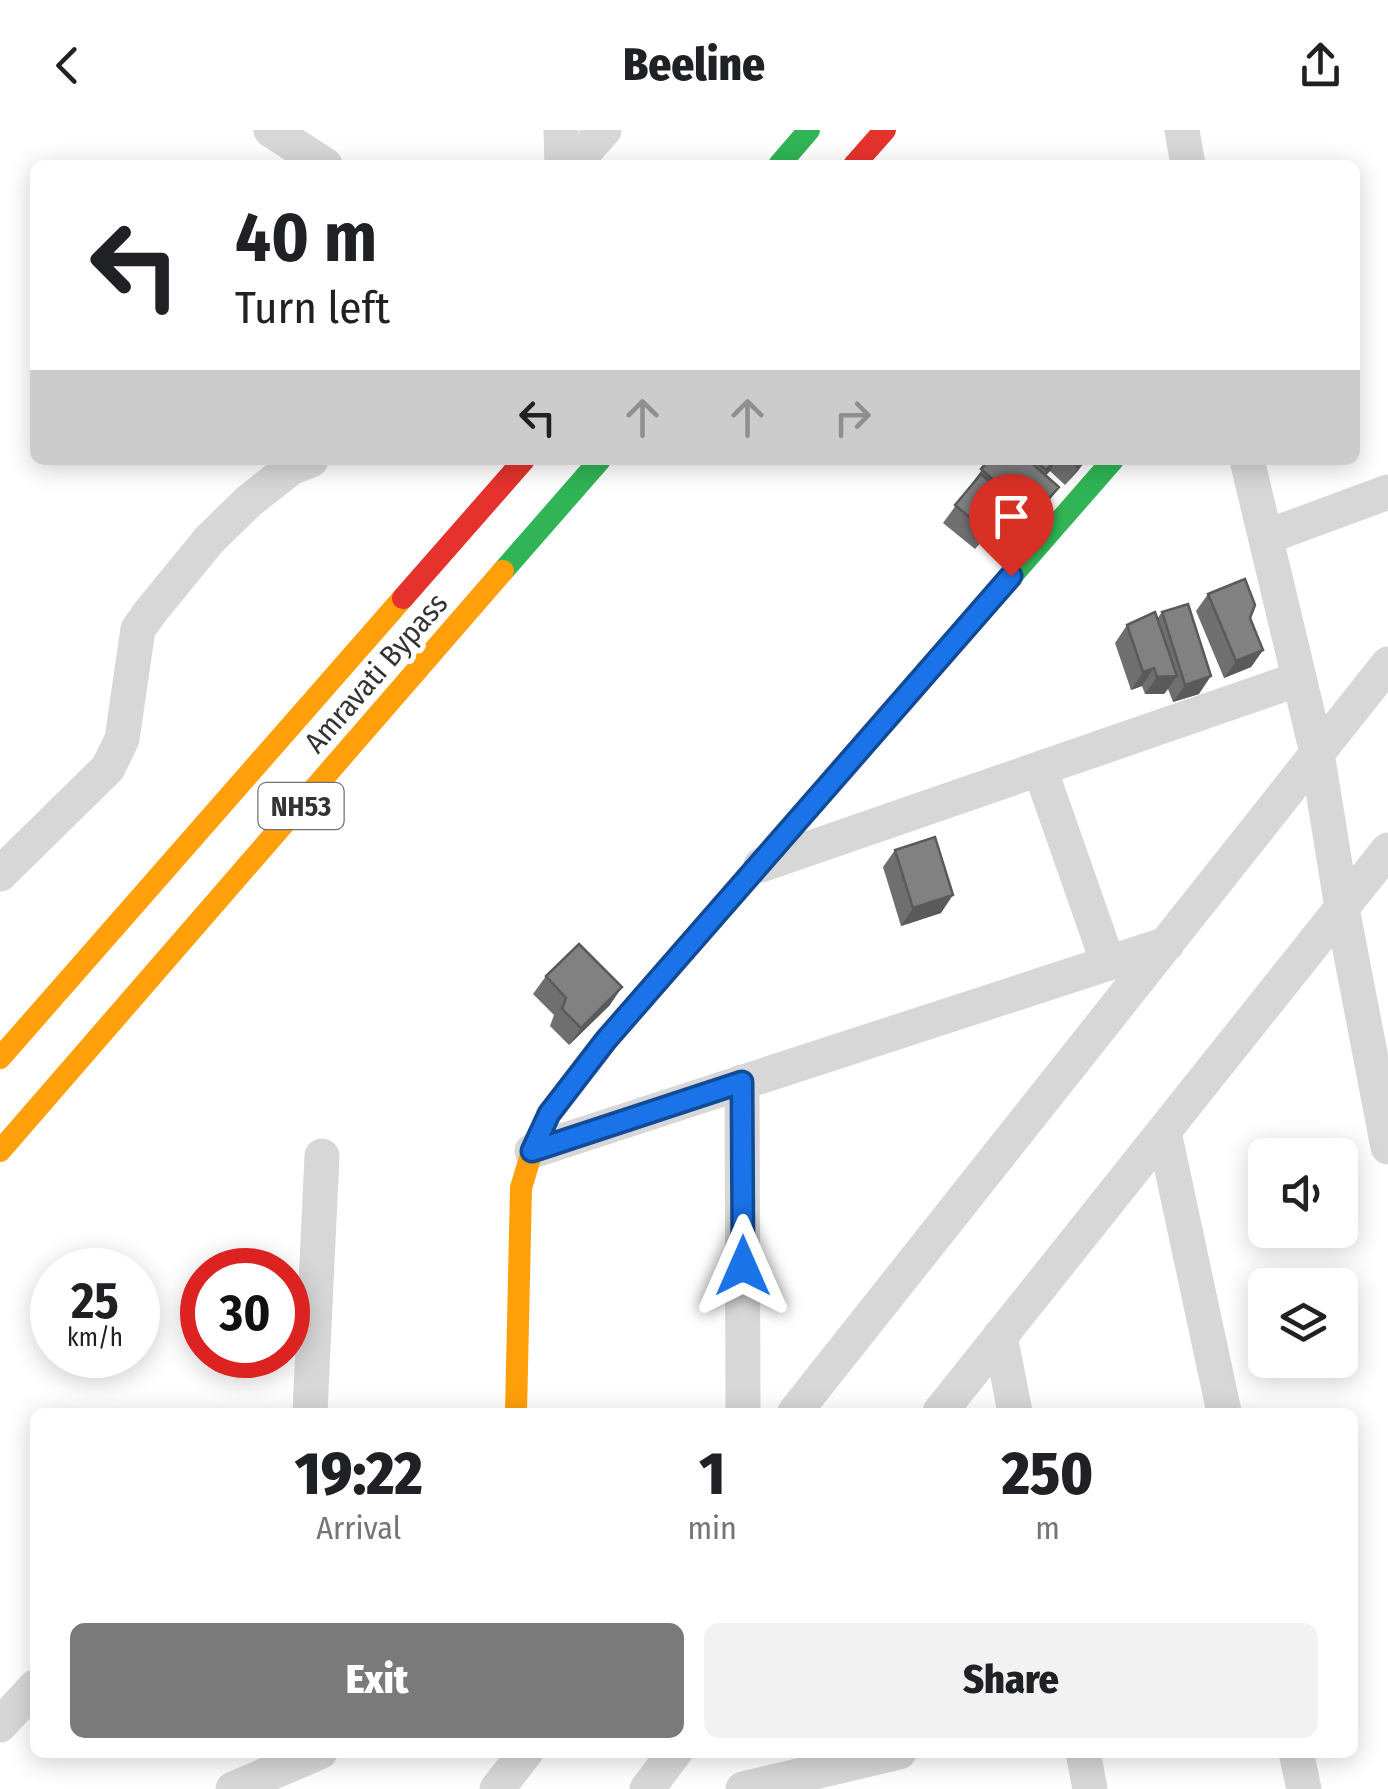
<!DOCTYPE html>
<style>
:root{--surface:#fff;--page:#f2f2f2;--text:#202124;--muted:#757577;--accent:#7a7a7a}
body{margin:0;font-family:"Fira Sans Condensed",sans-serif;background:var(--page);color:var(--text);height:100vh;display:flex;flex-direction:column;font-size:38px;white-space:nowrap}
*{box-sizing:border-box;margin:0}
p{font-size:32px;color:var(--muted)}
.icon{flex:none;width:55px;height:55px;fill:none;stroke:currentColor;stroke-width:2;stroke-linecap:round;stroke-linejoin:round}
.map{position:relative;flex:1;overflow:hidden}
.details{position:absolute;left:30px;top:1278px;width:1328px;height:350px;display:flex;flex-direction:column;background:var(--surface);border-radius:15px;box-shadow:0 5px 25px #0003}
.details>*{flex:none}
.banner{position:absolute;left:30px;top:30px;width:1330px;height:305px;border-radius:15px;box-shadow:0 5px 25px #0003;background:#fff;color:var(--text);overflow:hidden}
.tools{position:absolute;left:1248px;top:1008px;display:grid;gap:20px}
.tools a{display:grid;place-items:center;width:110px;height:110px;border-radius:15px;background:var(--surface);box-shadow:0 5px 25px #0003;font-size:50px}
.speed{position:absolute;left:30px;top:1118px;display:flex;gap:20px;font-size:50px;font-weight:700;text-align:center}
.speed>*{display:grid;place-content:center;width:130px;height:130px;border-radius:50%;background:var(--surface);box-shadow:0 5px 25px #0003;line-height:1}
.speed small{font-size:25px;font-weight:400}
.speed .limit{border:15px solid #d22;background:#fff;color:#111}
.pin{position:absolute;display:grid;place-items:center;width:85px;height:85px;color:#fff;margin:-102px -42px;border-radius:50% 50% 50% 0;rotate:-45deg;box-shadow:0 0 10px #0007}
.pin .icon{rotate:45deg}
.me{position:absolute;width:110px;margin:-55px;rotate:0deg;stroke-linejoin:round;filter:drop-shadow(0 0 8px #0008)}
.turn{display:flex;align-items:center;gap:35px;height:210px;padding:0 40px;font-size:45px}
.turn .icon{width:130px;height:130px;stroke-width:2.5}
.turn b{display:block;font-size:70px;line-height:85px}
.lanes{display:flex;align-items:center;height:95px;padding:0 40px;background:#0003;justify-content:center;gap:50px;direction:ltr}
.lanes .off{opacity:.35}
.eta{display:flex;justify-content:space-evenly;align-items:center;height:170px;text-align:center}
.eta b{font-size:60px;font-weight:800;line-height:70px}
.cta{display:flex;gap:20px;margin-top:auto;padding:20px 40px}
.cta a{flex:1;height:115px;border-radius:15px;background:var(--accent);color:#fff;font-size:40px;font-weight:800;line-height:115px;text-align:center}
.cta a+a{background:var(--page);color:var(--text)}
header{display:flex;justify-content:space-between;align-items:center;height:130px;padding:0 40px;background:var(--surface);font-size:45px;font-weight:800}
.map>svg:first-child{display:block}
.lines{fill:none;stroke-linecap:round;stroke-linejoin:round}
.street{stroke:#d7d7d7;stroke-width:35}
.fast{stroke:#30b455;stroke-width:22}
.slow{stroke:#ff9f0a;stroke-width:22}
.jam{stroke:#e5322d;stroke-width:22}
.wall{fill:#6f6f6f}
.shaded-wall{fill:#5a5a5a}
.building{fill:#818181;stroke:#5a5a5a;stroke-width:2.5}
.route-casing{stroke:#114b97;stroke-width:25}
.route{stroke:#1a73e8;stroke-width:18}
.labels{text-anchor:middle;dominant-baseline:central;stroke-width:10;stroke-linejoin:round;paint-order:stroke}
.shield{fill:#fff;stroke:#707070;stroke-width:2.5}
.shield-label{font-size:28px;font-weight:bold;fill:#333}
.street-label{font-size:30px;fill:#333;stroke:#fff}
</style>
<header><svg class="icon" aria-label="back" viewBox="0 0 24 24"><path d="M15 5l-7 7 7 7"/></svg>Beeline<svg class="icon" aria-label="share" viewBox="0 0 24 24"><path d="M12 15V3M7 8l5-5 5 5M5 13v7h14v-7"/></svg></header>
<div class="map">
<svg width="1388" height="1659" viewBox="0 0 1388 1659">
<rect width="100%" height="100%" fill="#fff"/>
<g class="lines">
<path class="street" d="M 271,0 L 325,35
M 561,0 L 562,35
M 1182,0 L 1188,35
M 573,35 L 604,0
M 1247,330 L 1317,623 L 1342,778 L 1388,1017
M 1266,407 L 1388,362
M 1040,639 L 1108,833
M 761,735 L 1299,549
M 0,744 L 108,638 L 122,609 L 138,499 L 151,481 L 209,410 L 249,371 L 291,338 L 311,330
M 742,952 L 743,1282
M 1164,1002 L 1224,1282
M 532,1021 L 1167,814
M 1000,1206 L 1015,1282
M 310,1282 L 322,1026
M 795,1282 L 1388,534
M 940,1282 L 1388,720
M 0,1595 L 35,1557
M 1083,1622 L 1090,1659
M 1296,1622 L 1304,1659
M 233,1659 L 320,1622
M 497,1659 L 526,1622
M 647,1659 L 675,1622
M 743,1659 L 899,1622"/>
<path class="fast" d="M 779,35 L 809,0
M 503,441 L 600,330
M 872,606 L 1113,330"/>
<path class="slow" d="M 0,928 L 403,468
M 0,1021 L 503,441
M 516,1282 L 521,1058 L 532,1021 L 549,984 L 615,899"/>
<path class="jam" d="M 854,35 L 885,0
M 403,468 L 524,330
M 615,899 L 872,606"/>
</g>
<path class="wall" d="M 989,330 L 1086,330 L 1065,355 L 1050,341 L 1046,345 L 1046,375 L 1020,403 L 1002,387 L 975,419 L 943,393 Z
M 1208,464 L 1250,488 L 1263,520 L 1251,537 L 1224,548 L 1196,481 Z
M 1162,482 L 1199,564 L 1173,572 L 1168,559 L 1164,564 L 1145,564 L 1142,556 L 1131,560 L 1115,513 L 1127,495 L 1157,489 Z
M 895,720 L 941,783 L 901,796 L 883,737 Z
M 546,846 L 610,875 L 569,915 L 550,896 L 554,885 L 533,864 Z"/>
<path class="shaded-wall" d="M 1056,330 L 1057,330 L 1050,341 L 1033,358 Z
M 1084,330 L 1086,330 L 1077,342 L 1065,355 Z
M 1059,357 L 1046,375 L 1020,403 L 1033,386 Z
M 1011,373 L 999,391 L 975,419 L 987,402 Z
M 1263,520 L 1251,537 L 1224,548 L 1236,531 Z
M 1154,538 L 1142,556 L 1131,560 L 1143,542 Z
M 1177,546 L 1164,564 L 1145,564 L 1157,547 Z
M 1211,546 L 1199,564 L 1173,572 L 1185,555 Z
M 953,765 L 941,783 L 901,796 L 913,778 Z
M 622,857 L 610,875 L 569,915 L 581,898 Z"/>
<path class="building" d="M 989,330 L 1028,330 L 1059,357 L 1033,386 L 981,339 Z
M 1034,330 L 1056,330 L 1046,340 Z
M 1070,330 L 1084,330 L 1078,337 Z
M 981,344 L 1006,366 L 1000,373 L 1011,373 L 987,402 L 955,375 Z
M 1245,449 L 1255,475 L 1250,488 L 1263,520 L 1236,531 L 1208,464 Z
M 1188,474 L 1211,546 L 1185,555 L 1162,482 Z
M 1155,482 L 1177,546 L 1157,547 L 1154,538 L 1143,542 L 1127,495 Z
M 935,707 L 953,765 L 913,778 L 895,720 Z
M 579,814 L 622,857 L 581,898 L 562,879 L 566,868 L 546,846 Z"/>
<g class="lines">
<g class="route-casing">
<path id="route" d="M 743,1136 L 742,952 L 532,1021 L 549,984 L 606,910 L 1011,446"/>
</g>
<use href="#route" class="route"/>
</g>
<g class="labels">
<rect class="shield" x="258.5" y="653" width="85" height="46" rx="8"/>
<g class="shield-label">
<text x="301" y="676">NH53</text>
</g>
<g class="street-label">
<text transform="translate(376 543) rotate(-49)">Amravati Bypass</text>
</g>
</g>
</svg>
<div class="tools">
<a><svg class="icon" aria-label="sound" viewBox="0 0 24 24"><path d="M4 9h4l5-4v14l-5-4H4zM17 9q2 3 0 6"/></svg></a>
<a><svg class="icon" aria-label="layers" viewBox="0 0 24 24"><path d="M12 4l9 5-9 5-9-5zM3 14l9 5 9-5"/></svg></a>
</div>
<div class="speed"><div>25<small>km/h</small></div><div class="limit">30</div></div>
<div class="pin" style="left:1011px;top:446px;background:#d93025"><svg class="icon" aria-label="arrive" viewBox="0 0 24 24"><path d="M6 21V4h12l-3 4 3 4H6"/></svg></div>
<svg class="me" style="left:743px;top:1136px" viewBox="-20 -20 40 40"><path d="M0-17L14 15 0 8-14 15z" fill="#1a73e8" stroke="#fff" stroke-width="4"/></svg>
<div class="banner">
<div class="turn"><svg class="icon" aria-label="left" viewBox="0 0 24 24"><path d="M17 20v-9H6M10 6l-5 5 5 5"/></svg><div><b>40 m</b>Turn left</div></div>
<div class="lanes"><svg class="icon" aria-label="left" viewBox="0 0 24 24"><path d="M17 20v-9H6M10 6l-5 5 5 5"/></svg><svg class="icon off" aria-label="ahead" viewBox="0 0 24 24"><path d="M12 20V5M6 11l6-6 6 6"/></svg><svg class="icon off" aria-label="ahead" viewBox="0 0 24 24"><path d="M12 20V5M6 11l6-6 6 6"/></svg><svg class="icon off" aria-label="right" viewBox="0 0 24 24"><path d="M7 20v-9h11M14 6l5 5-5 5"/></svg></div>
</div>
<section class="details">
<div class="eta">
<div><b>19:22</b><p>Arrival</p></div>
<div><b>1</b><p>min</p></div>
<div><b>250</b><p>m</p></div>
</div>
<div class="cta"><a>Exit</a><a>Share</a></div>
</section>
</div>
